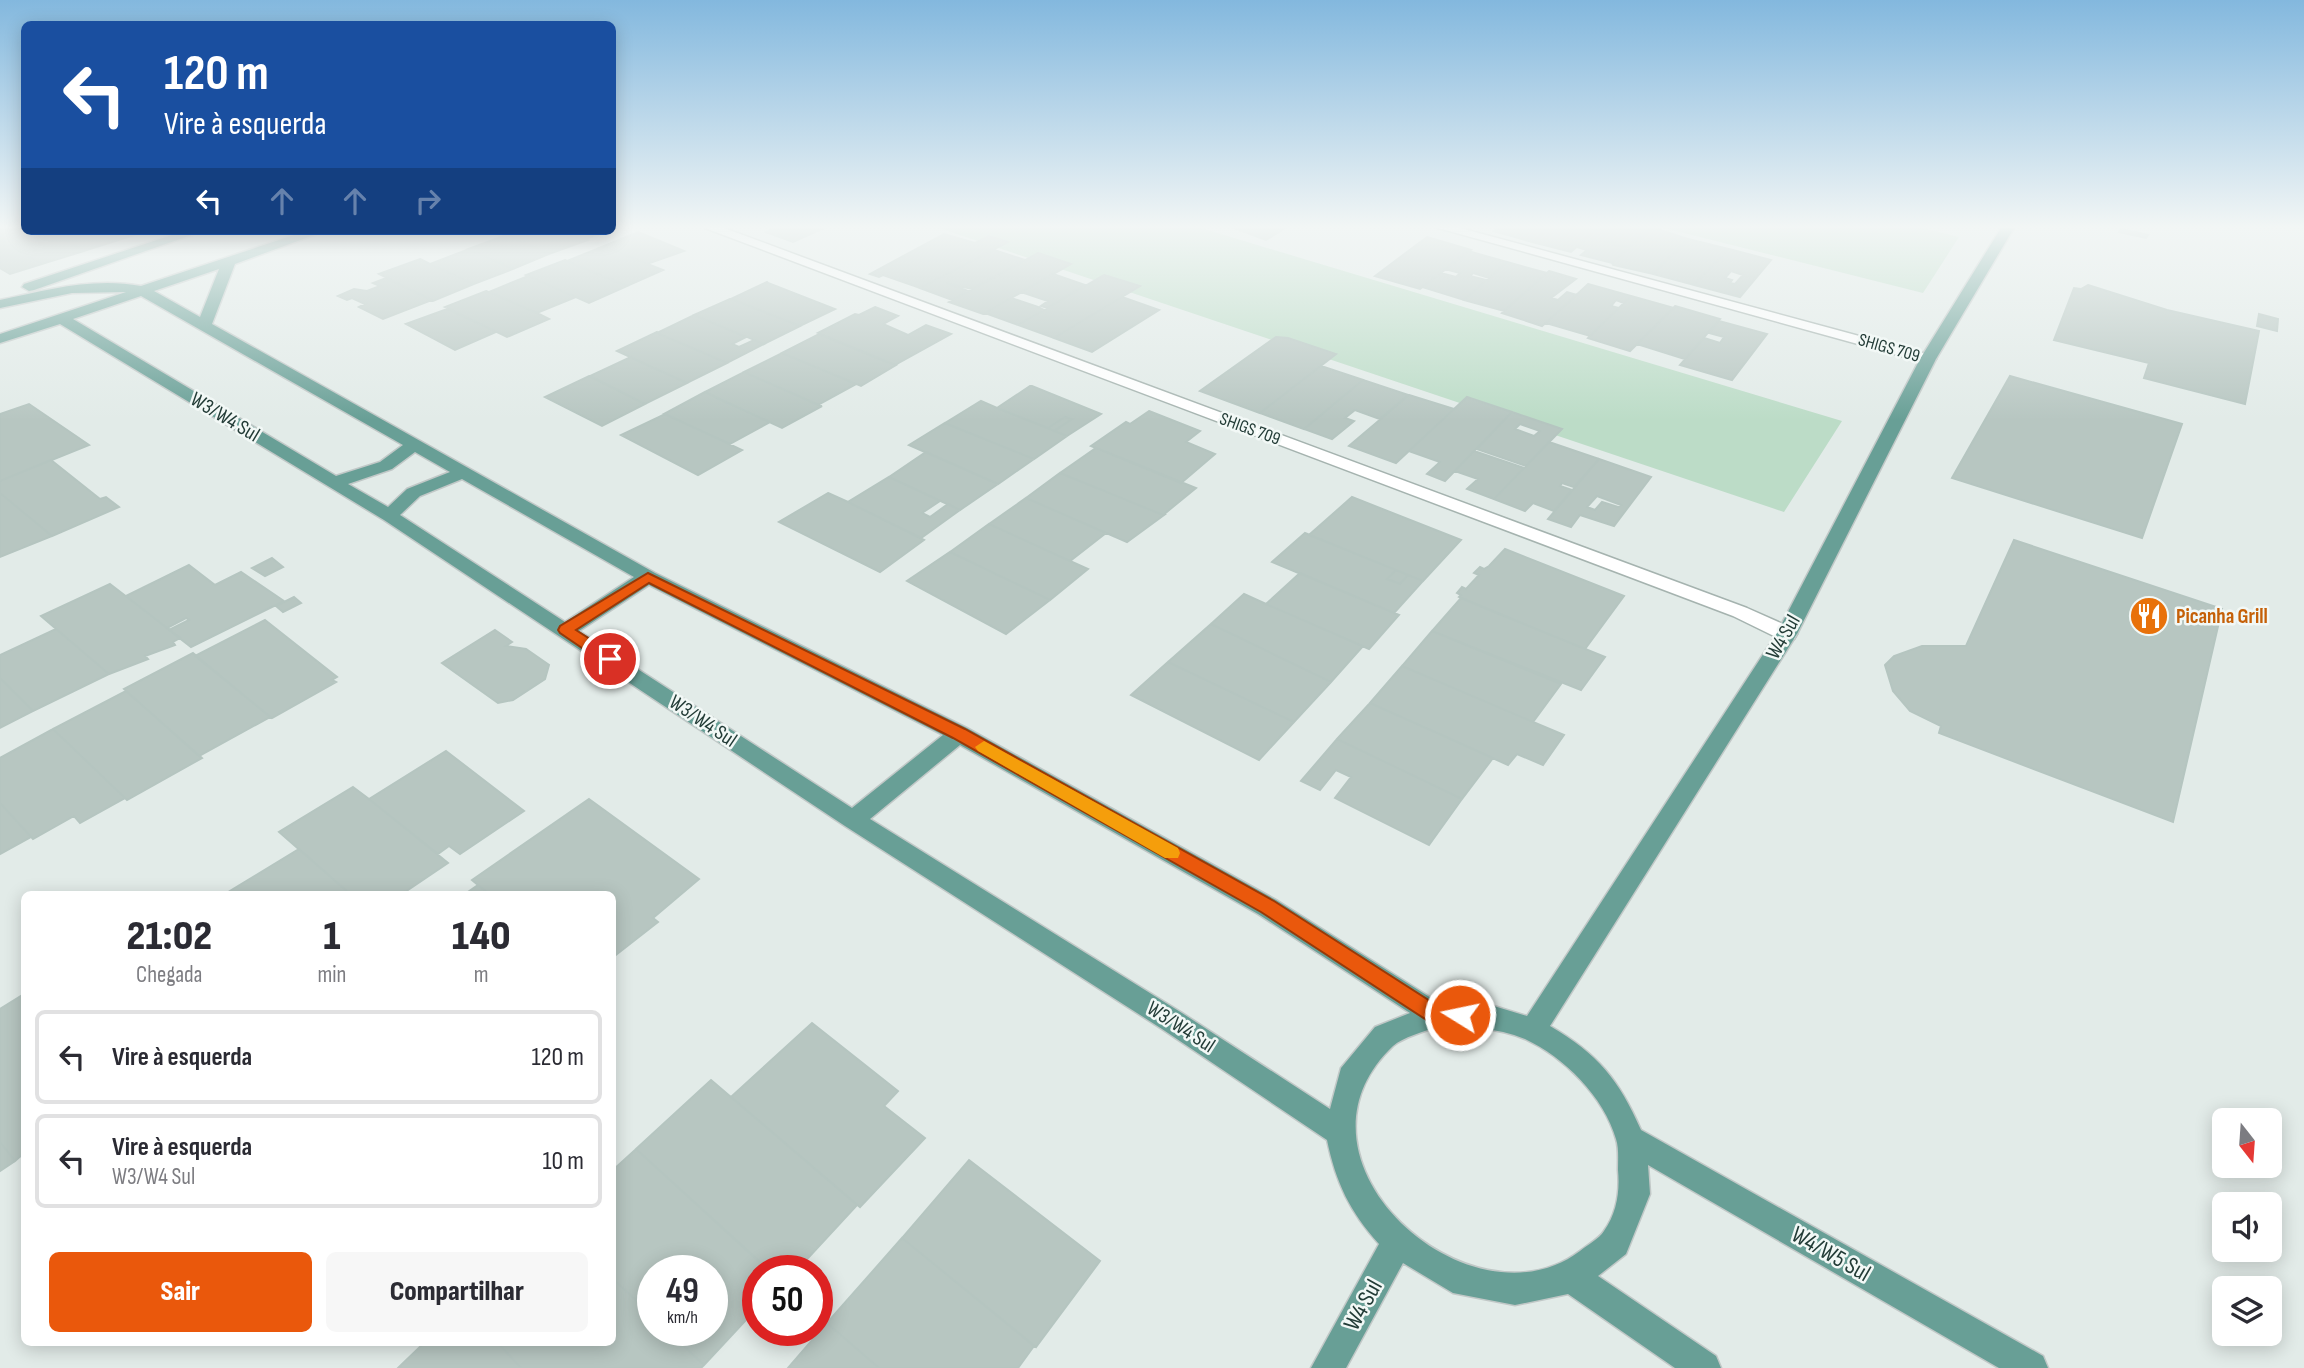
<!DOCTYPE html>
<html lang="pt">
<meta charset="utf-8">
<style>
:root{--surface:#fff;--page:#f7f7f7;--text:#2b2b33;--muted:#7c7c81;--line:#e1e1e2;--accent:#ea580c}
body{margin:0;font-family:"Sofia Sans Condensed",sans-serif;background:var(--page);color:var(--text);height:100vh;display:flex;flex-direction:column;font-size:26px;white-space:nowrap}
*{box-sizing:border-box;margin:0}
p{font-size:23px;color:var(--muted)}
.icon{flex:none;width:38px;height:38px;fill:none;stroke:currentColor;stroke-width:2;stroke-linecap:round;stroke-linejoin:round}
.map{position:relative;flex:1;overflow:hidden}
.sheet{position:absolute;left:21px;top:891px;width:595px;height:455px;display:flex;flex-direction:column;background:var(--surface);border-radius:10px;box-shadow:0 4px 18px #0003}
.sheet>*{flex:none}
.hud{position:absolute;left:21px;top:21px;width:595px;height:214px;border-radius:10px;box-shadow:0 4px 18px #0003;background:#1a4fa0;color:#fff;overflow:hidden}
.needle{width:46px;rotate:163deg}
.controls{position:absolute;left:2212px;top:1108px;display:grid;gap:14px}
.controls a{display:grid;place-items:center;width:70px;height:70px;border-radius:10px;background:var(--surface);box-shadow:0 4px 18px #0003;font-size:35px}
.speed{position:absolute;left:637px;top:1255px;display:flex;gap:14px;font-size:35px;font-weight:700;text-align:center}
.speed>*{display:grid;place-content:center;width:91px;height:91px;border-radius:50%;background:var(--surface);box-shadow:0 4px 18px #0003;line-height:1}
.speed small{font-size:18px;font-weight:400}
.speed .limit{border:10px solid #d22;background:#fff;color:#111}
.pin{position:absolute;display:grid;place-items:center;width:60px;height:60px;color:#fff;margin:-30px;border:4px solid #fff;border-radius:50%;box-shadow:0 2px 7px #0007}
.me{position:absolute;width:77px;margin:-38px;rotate:280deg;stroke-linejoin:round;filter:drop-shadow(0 0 5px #0008)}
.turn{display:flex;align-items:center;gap:24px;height:147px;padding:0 28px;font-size:32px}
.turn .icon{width:91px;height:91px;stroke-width:2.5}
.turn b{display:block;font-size:49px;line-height:60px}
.lanes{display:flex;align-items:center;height:66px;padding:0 28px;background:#0003;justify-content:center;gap:35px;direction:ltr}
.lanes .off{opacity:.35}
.eta{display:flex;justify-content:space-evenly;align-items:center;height:119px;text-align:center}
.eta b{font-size:42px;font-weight:800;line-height:49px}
.primary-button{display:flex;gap:14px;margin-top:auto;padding:14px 28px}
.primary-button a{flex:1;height:80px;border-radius:10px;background:var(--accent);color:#fff;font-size:28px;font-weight:800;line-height:80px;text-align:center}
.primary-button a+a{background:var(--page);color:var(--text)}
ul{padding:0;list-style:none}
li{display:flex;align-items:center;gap:21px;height:94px;margin:0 14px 10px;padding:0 14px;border:4px solid var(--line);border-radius:10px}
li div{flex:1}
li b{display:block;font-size:26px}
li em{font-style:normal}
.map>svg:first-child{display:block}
.green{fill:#bcdcc7}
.building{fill:#b7c6c1;stroke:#b5c5c0;stroke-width:2;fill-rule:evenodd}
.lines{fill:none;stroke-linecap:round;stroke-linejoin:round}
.minor-casing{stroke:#a5b3af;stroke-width:3}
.major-casing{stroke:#c1c8c7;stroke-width:3}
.minor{fill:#fff;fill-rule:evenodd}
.major{fill:#689f96;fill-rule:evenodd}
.route{fill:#ea580c;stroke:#983908;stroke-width:2}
.slow{fill:#f59e0b}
.labels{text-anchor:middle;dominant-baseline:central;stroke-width:5;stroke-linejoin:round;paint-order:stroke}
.far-street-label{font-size:18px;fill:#233c37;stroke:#f2f8f6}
.street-label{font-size:21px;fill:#233c37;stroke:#f2f8f6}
.food-label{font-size:21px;font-weight:bold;fill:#c56008;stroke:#f2f8f6;text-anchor:start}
.near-street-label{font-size:24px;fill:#233c37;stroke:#f2f8f6}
</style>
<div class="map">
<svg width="2304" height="1368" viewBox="0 0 2304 1368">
<rect width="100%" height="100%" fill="#e2ebe8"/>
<path class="green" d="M 939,228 L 1201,228 L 1842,421 L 1784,512 Z
M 1664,228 L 1923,228 L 1959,237 L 1923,293 Z"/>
<path class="building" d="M 0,228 L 48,231 L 84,251 L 42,264 L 0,240 Z
M 774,228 L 824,228 L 793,242 L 766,232 Z
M 1234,228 L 1285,228 L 1266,240 Z
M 1498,228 L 1548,228 L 1532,242 L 1494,231 Z
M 1548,228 L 1598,228 L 1571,252 L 1532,242 Z
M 1598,228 L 1647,228 L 1649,229 L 1629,247 L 1603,241 L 1628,248 L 1612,263 L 1581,255 L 1587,250 L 1577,247 Z
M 1654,228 L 1688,239 L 1653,274 L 1613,265 L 1612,263 L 1650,228 Z
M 2121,229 L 2148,235 L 2146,238 L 2119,232 Z
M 48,231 L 147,231 L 84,251 Z
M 498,231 L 566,231 L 588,240 L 549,254 Z
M 566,231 L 606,231 L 586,239 Z
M 638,232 L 684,251 L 647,264 L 604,246 Z
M 944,234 L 975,243 L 989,236 L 1008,242 L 920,288 L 883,275 L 879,277 L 870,274 Z
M 506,235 L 543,251 L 549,254 L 513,269 L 468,249 Z
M 1427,237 L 1471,250 L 1420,289 L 1375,276 Z
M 1688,239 L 1729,249 L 1694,285 L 1653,274 Z
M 0,240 L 16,249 L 42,264 L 10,274 L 0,268 Z
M 604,246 L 640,261 L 663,270 L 627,286 L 567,261 Z
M 469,249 L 513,269 L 474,284 L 430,264 Z
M 1729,249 L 1771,260 L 1740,297 L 1694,285 ZM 1731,271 L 1743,275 L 1735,284 L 1730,283 L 1732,280 L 1725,278 Z
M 994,250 L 1025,260 L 972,289 L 946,283 L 968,291 L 952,300 L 920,288 Z
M 1468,251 L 1507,262 L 1489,278 L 1473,273 L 1470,276 L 1486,280 L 1464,300 L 1422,287 L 1441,273 L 1456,277 L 1460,273 L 1445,269 Z
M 1038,253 L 1071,264 L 983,314 L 949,302 Z
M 420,259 L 430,264 L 474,284 L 433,301 L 379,274 Z
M 565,260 L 580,267 L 627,286 L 589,303 L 526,275 Z
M 1507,262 L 1547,273 L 1504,311 L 1464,300 Z
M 1549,271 L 1576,279 L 1551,298 L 1558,300 L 1567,292 L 1577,295 L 1542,326 L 1502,313 Z
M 1053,274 L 1085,285 L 1047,308 L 1041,306 L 1048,301 L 1021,292 Z
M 1104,275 L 1140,286 L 1054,338 L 1018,325 Z
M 528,276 L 571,295 L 576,297 L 537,313 L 489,292 Z
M 386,278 L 432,300 L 383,319 L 359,307 L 365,304 L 352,298 L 347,300 L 338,296 L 354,289 L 367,291 L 380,286 L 373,283 Z
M 767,282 L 768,283 L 835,309 L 800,326 L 731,299 Z
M 1588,284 L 1631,296 L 1624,303 L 1616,300 L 1611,306 L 1619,308 L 1590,336 L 1546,323 Z
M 2088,285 L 2167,310 L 2259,331 L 2245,404 L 2144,378 L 2149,363 L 2054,340 L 2074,288 L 2081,289 Z
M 486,291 L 537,313 L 549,319 L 507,337 L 445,307 Z
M 1631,296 L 1674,308 L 1630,351 L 1588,338 Z
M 1122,297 L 1159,310 L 1092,352 L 1054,338 Z
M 1011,298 L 1038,307 L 1044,310 L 1018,325 L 985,313 Z
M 730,299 L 731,299 L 800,326 L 764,344 L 694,315 Z
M 1675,306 L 1720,319 L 1685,359 L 1637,344 Z
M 875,307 L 898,316 L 883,324 L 908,335 L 926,325 L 951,334 L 895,365 L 818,333 L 855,314 L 859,315 Z
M 447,309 L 486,327 L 496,332 L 455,350 L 406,324 Z
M 2259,314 L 2278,319 L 2277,331 L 2257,326 Z
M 694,315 L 746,337 L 732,344 L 739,347 L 754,340 L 764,344 L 727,363 L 657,333 Z
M 1719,321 L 1767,334 L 1732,380 L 1680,365 L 1704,338 L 1720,343 L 1724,337 L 1709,333 Z
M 657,332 L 659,334 L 727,363 L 687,383 L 617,351 Z
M 819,334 L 884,361 L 896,365 L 861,386 L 782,353 Z
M 1276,337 L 1288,338 L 1336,354 L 1260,413 L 1200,391 Z
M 782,353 L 856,384 L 818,405 L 744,372 Z
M 631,357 L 634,359 L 687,383 L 645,404 L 590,376 Z
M 1321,366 L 1363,380 L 1304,429 L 1260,413 Z
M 744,372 L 821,406 L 822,406 L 782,428 L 705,392 Z
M 589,376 L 645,404 L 602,426 L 545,397 Z
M 2010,376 L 2182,424 L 2142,538 L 1952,478 Z
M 1363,380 L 1408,395 L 1380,419 L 1355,410 L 1345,418 L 1354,421 L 1332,439 L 1304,429 Z
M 1030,386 L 1032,386 L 1101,414 L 1067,436 L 1054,431 L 1072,419 L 1065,417 L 1048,428 L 997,408 Z
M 705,392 L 719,399 L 770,422 L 730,444 L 664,414 Z
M 1409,395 L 1454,409 L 1396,463 L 1349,446 Z
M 1467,397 L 1512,412 L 1445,481 L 1427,474 L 1440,462 L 1409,451 Z
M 981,401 L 997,408 L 1067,436 L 1034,459 L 945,423 Z
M 29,404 L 89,445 L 0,481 L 0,414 Z
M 1149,411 L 1200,431 L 1186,442 L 1215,454 L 1181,483 L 1091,446 L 1126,422 L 1130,424 Z
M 1512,412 L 1562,429 L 1526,466 L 1477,449 ZM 1520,424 L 1540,431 L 1534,436 L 1515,429 Z
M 665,414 L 678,420 L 742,450 L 698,475 L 621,435 Z
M 1065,417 L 1072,419 L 1054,431 L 1048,428 Z
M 945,423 L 947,424 L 1034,459 L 998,484 L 909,445 Z
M 1549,442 L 1599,459 L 1574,487 L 1562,483 L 1560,486 L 1572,490 L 1554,511 L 1533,503 L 1525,511 L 1494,499 Z
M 1096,448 L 1139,465 L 1196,488 L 1163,515 L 1060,473 Z
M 1474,451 L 1524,468 L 1494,499 L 1467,489 L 1478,479 L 1455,471 Z
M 926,452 L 998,484 L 960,510 L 889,477 Z
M 1599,459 L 1651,477 L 1614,526 L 1580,515 L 1571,527 L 1548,519 ZM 1597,496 L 1621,505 L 1618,507 L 1602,502 L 1595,510 L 1587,507 Z
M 51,460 L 100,499 L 106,497 L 119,507 L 52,536 L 0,493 L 0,481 Z
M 1060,473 L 1163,515 L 1164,515 L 1127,542 L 1026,498 Z
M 889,477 L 940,501 L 922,513 L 930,517 L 948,504 L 960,510 L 921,538 L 848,502 Z
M 0,493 L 48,533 L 52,536 L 0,557 Z
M 828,493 L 848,502 L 924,540 L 880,572 L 779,522 Z
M 1352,497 L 1461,540 L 1423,581 L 1309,535 Z
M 1026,498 L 1106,533 L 1070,561 L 989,524 Z
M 989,524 L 1070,561 L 1088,569 L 1050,600 L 950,552 Z
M 1305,533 L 1396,570 L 1387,579 L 1400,584 L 1408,575 L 1423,581 L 1394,613 L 1272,562 Z
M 2014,540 L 2222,609 L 2173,822 L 1939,733 L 1941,726 L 1910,711 L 1893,691 L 1885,665 L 1894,656 L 1922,646 L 1966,646 Z
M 1505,549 L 1624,596 L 1585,649 L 1459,597 L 1461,595 L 1457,593 L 1462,587 L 1466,589 L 1479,575 L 1474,573 L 1480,567 L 1484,569 L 1489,566 Z
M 950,552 L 1050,600 L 1006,634 L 907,581 Z
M 272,558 L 283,567 L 265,576 L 252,568 Z
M 189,565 L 215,585 L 241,572 L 284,601 L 191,647 L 169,630 L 189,620 L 186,618 L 167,628 L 126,596 Z
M 1396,570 L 1408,575 L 1400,584 L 1387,579 Z
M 1300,573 L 1394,613 L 1399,615 L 1369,649 L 1266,604 Z
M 110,584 L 180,638 L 173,642 L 175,645 L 145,656 L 148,659 L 109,674 L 41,616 Z
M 1244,594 L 1266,604 L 1363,646 L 1331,682 L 1211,624 Z
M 294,597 L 301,603 L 283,612 L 276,606 Z
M 1461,598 L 1499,614 L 1605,657 L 1581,690 L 1432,631 Z
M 265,620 L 337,677 L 332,680 L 336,682 L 272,718 L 195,656 Z
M 1211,624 L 1331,682 L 1294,722 L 1168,662 Z
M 56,629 L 109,674 L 33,711 L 0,678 L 0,655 Z
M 495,630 L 512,642 L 506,646 L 526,649 L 549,665 L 545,679 L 513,700 L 498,703 L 442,663 Z
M 1432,631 L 1561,684 L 1533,722 L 1402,666 Z
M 193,653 L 270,717 L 199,756 L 124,689 Z
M 1168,662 L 1294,722 L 1259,760 L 1131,695 Z
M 1402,666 L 1533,722 L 1564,735 L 1543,765 L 1517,754 L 1508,765 L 1370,703 Z
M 0,678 L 33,711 L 0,728 Z
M 126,691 L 202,758 L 127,800 L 53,729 Z
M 1370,703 L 1493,758 L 1462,799 L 1337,739 Z
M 53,729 L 125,798 L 80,823 L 74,816 L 33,839 L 0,803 L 0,758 Z
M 1337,739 L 1462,799 L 1429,845 L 1335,798 L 1351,777 L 1336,770 L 1320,790 L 1301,781 Z
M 446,751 L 524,811 L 460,854 L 449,846 L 438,854 L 369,799 Z
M 353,787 L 369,799 L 448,863 L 402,894 L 350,894 L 279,832 Z
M 589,799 L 699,879 L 653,918 L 658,922 L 612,958 L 612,894 L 489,894 L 472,880 Z
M 0,803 L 31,837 L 0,854 Z
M 299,849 L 350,894 L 225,894 Z
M 478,885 L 489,894 L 465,894 Z
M 24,994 L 24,1153 L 15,1161 L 0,1142 L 0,1009 Z
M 812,1023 L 898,1091 L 884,1106 L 925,1138 L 860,1207 L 731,1097 Z
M 711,1080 L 857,1205 L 797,1270 L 768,1270 L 636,1149 Z
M 0,1142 L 15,1161 L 0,1171 Z
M 636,1149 L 769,1270 L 758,1270 L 758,1307 L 704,1365 L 667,1330 L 712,1330 L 712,1304 L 724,1292 L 715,1285 L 712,1288 L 712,1270 L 653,1270 L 653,1316 L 612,1278 L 612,1171 Z
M 969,1160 L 1100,1261 L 1036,1347 L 902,1238 Z
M 902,1238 L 1034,1346 L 1018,1368 L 879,1368 L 827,1323 Z
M 612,1278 L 653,1316 L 653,1330 L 667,1330 L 704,1365 L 701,1368 L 521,1368 L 497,1342 L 612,1342 Z
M 827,1323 L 879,1368 L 788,1368 Z
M 425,1342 L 497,1342 L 521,1368 L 398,1368 Z"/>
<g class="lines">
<g class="minor-casing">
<path id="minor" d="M 705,228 L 724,228 L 1747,608 L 1794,629 L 1797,634 L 1794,639 L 1780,639 L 1733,616 Z
M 1438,228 L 1460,228 L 1933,356 L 1936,359 L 1928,364 L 1923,362 Z"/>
</g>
<g class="major-casing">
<path id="major" d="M 2001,228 L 2014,228 L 1936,359 L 1797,634 L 1550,1026 C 1598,1054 1619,1080 1641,1130 L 2043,1356 L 2048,1368 L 1999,1368 L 1648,1165 L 1650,1194 L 1626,1254 L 1598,1276 L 1716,1356 L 1721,1368 L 1675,1368 L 1568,1294 L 1515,1305 L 1453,1293 L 1403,1263 L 1346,1368 L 1311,1368 L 1379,1244 C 1350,1212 1336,1183 1327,1140 L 1162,1029 L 845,826 L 384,520 L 60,324 L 0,343 L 0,334 L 126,292 L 72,293 L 0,308 L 0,300 C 47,290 93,277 141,286 L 306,231 L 325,231 L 235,264 L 212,324 L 655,573 L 967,728 L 1276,900 L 1439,1003 L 1484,1003 L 1527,1016 L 1777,633 L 1920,359 ZM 219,269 L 200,317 L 154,291 ZM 141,296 L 403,445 L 380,462 L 336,476 L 73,319 ZM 415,452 L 450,472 L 407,489 L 388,507 L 348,484 L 392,469 ZM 462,479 L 634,577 L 565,622 L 400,515 L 420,496 ZM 649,585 L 943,735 L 852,808 L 579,631 ZM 960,745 L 1258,914 L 1410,1013 L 1375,1027 L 1341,1068 L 1330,1109 L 1182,1013 L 870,819 ZM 1436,1027 C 1467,1027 1496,1027 1525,1039 C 1564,1057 1604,1097 1616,1139 C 1619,1148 1618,1160 1618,1170 C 1620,1191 1617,1213 1604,1231 C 1599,1239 1587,1245 1580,1251 C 1471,1334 1273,1160 1393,1046 C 1403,1037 1424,1032 1436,1027 Z
M 184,231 L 203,231 L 34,290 L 29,291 L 22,287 L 24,284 Z"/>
</g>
<use href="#minor" class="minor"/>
<use href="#major" class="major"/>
</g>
<linearGradient id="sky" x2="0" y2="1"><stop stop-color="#83b8de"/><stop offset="0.54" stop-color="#f2f6f5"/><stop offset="1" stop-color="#f2f6f5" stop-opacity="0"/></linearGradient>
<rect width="2304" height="420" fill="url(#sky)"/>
<path class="route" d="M 648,573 L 965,729 L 1274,901 L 1438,1006 L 1467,1009 L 1470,1015 L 1467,1022 L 1460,1024 L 1428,1021 L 1261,912 L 953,738 L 649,583 L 576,630 L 615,655 L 618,659 L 615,663 L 604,663 L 560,633 L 558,630 L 560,626 Z"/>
<path class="slow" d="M 984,741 L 1178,848 L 1180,853 L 1178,858 L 1165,858 L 978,751 L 975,747 Z"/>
<defs>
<g id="restaurant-disc" transform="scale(2.0125)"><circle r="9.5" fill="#e8710a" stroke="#f2f8f6"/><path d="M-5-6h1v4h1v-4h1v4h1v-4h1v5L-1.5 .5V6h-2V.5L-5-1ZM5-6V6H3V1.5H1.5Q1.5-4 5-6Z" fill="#fff"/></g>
</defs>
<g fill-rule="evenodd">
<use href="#restaurant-disc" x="2149" y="616"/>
</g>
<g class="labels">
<g class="far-street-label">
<text transform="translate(1889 348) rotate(16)">SHIGS 709</text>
<text transform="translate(1250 429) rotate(20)">SHIGS 709</text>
</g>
<g class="street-label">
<text transform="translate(225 417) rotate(31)">W3/W4 Sul</text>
<text transform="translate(1783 637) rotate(-60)">W4 Sul</text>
<text transform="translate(703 721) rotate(34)">W3/W4 Sul</text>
<text transform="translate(1181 1027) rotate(33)">W3/W4 Sul</text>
</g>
<g class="food-label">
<text x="2176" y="616">Picanha Grill</text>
</g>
<g class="near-street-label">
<text transform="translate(1831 1254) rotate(30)">W4/W5 Sul</text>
<text transform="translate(1363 1305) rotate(-61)">W4 Sul</text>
</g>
</g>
</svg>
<div class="controls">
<a><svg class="needle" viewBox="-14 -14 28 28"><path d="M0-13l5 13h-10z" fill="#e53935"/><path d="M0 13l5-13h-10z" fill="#7c7c81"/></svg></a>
<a><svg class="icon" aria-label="sound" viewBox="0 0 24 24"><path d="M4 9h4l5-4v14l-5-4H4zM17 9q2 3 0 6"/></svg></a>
<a><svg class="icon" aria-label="layers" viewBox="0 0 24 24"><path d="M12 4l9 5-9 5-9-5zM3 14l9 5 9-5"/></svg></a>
</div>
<div class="speed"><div>49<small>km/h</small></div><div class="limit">50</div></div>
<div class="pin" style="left:610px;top:659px;background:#d93025"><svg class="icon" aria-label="arrive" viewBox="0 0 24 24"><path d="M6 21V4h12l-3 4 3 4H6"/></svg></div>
<svg class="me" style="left:1460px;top:1015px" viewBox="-20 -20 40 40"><circle r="17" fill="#ea580c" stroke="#fff" stroke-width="3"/><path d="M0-11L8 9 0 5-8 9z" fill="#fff"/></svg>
<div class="hud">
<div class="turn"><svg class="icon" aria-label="left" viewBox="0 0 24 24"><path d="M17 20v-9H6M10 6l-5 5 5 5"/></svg><div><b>120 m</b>Vire à esquerda</div></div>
<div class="lanes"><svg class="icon" aria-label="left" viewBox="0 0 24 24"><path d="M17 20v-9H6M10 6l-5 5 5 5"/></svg><svg class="icon off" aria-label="ahead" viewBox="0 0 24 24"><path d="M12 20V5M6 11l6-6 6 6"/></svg><svg class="icon off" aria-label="ahead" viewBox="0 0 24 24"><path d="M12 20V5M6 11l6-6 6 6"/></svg><svg class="icon off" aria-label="right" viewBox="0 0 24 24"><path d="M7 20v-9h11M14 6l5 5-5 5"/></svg></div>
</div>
<section class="sheet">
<div class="eta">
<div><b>21:02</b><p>Chegada</p></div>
<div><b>1</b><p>min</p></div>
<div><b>140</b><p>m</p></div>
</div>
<ul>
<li><svg class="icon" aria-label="left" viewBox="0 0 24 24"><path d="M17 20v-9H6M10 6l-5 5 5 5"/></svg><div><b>Vire à esquerda</b></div><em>120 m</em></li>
<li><svg class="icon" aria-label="left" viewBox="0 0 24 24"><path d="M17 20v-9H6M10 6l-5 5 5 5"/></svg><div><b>Vire à esquerda</b><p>W3/W4 Sul</p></div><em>10 m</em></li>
</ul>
<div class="primary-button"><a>Sair</a><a>Compartilhar</a></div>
</section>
</div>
